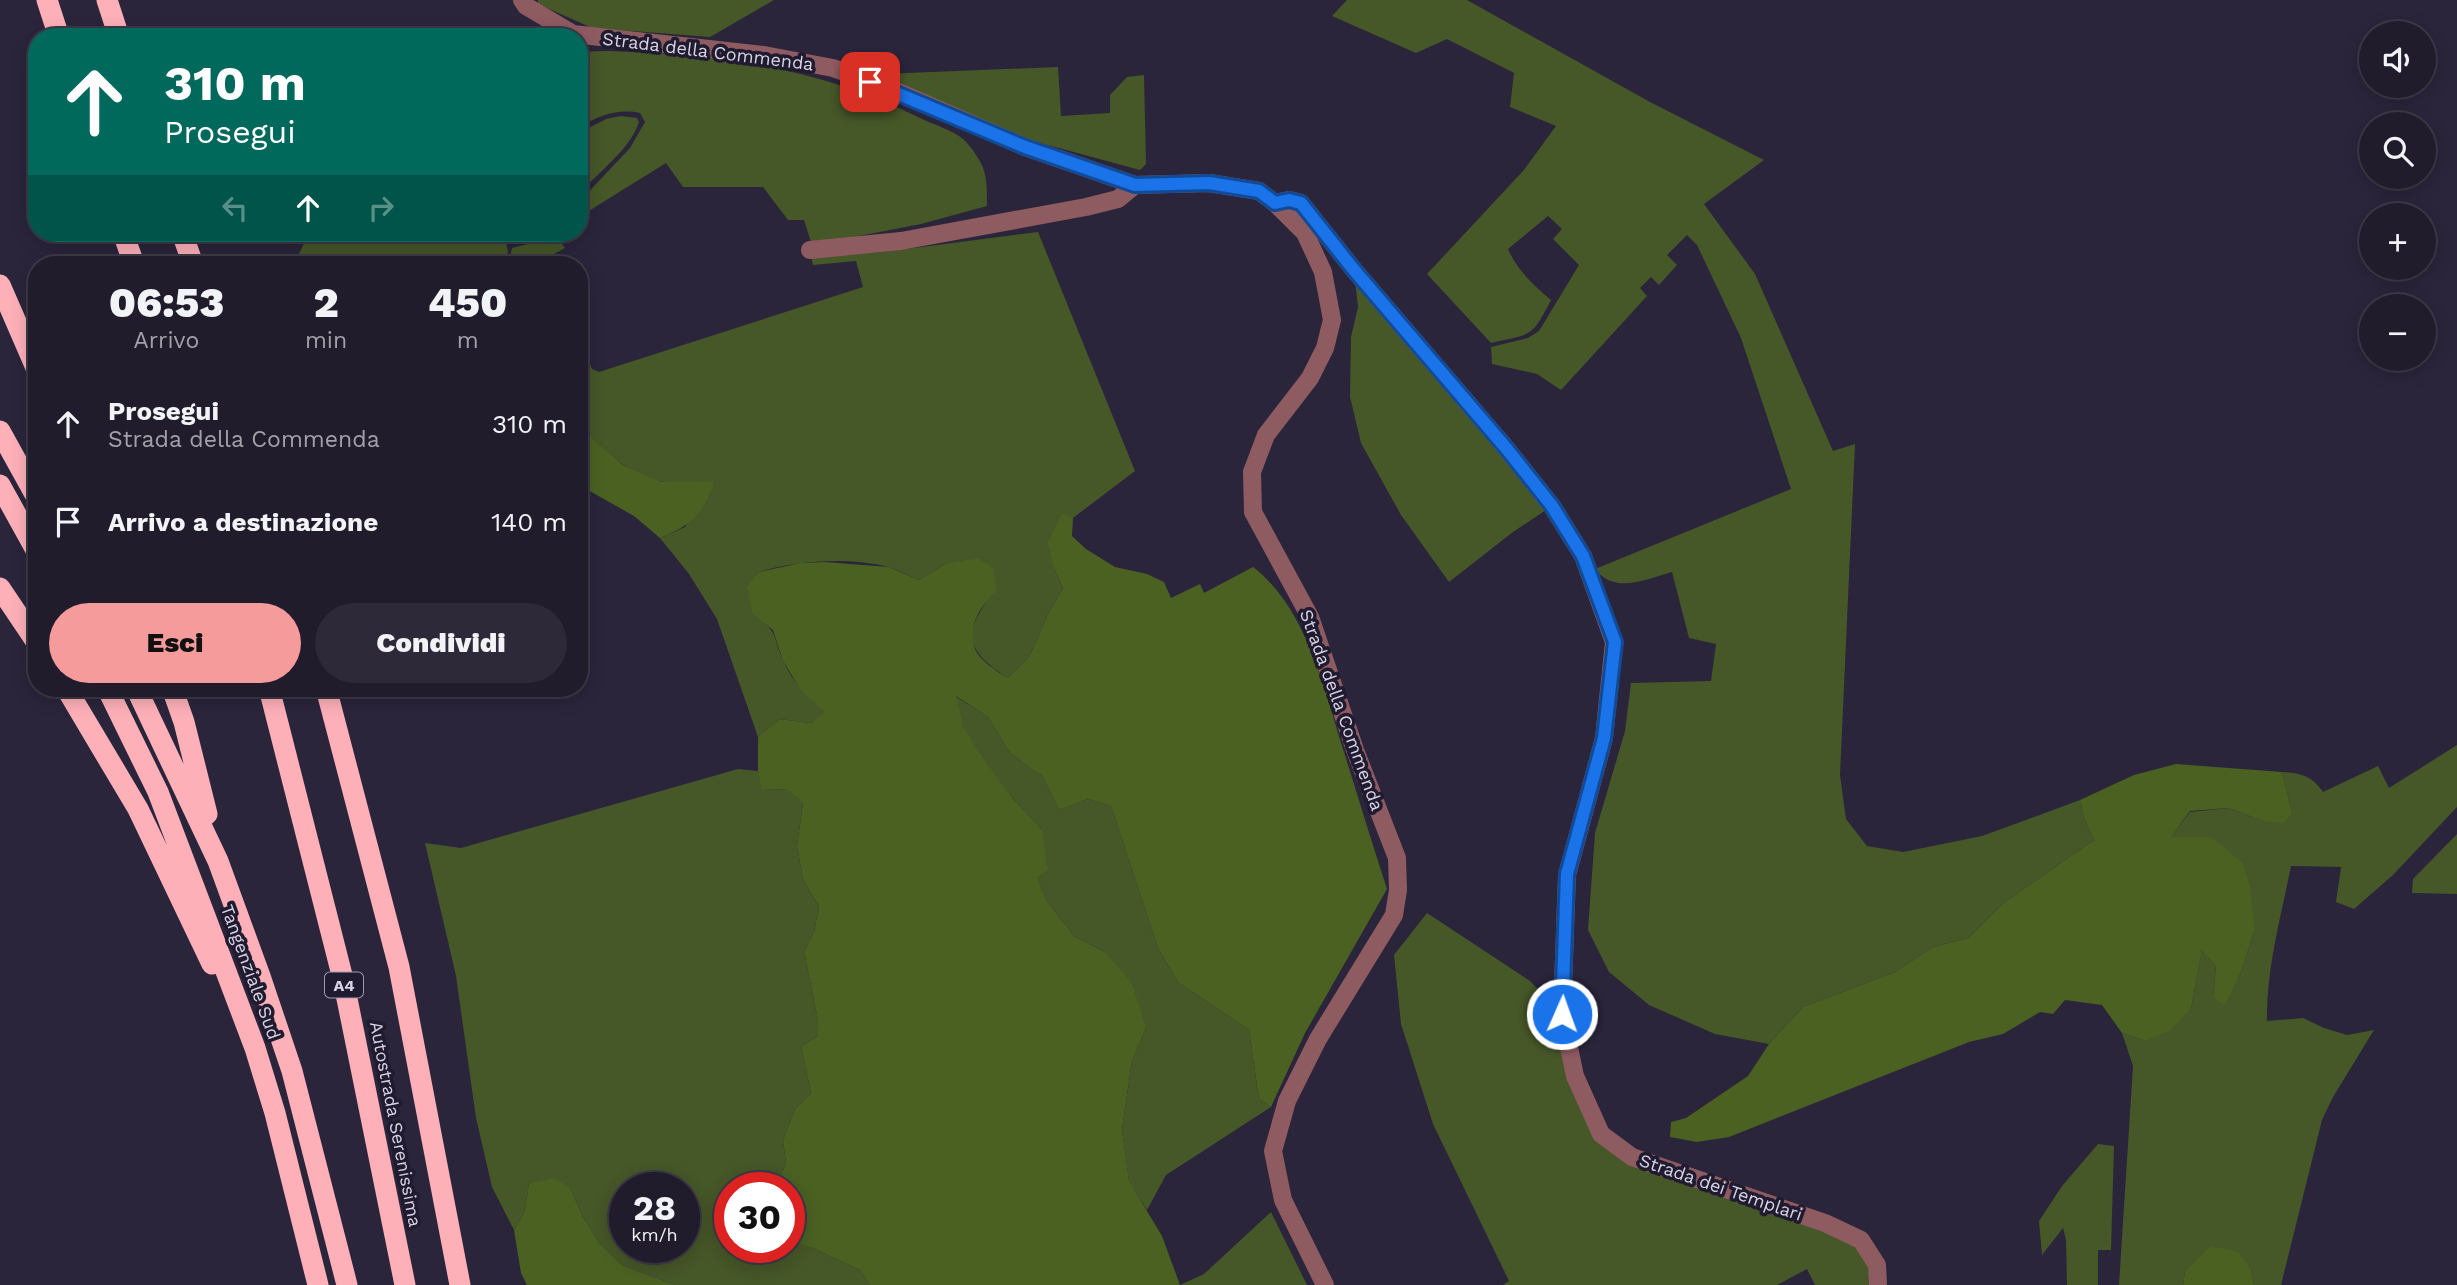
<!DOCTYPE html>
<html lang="it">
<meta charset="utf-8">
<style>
:root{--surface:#201c2c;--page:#2d2938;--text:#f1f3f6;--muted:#a2a1a9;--line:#3d3a48;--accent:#f59b9c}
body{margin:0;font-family:"Work Sans",sans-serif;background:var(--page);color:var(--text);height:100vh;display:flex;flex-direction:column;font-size:26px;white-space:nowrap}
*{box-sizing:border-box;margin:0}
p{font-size:23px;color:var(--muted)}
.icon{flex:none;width:38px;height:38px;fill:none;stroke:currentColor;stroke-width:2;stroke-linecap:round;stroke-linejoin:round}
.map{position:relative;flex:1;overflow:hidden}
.sheet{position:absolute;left:28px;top:256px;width:560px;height:441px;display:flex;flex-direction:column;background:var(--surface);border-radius:28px;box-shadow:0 4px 18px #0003,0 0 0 2px var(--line)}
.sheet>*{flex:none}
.hud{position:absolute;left:28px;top:28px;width:560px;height:214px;border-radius:28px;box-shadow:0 4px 18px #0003,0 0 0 2px var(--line);background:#00695c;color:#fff;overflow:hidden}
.tools{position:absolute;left:2359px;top:21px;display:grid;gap:14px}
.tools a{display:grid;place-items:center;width:77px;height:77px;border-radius:50%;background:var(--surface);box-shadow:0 4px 18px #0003,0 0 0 2px var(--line);font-size:35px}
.speed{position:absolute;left:609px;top:1172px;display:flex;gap:14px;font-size:35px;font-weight:700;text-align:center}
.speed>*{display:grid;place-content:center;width:91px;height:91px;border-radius:50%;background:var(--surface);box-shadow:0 4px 18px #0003,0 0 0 2px var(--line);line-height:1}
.speed small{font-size:18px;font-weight:400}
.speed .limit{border:10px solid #d22;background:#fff;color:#111}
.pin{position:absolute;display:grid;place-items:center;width:60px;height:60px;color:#fff;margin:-30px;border-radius:14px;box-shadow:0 4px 10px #0006}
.me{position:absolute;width:77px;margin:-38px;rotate:2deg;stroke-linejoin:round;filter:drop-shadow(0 0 5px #0008)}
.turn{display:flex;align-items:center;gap:24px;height:147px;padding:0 21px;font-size:32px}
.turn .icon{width:91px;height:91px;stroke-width:2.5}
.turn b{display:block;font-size:49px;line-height:60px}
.lanes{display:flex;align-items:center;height:66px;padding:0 21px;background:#0003;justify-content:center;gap:35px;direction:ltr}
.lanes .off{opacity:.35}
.eta{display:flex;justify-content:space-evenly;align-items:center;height:119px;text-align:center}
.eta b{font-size:42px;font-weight:800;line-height:49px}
.cta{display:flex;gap:14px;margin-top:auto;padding:14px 21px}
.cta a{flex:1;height:80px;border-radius:42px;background:var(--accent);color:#111;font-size:28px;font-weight:800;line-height:80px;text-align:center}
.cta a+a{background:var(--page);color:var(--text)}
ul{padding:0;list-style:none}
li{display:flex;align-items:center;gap:21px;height:98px;padding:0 21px}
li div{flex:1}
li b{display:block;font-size:26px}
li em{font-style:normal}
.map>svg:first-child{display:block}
.green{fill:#465728;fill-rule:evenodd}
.forest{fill:#4b6122}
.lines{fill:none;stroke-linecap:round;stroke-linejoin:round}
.minor{stroke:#8e5b61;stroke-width:18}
.highway{stroke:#feb0b9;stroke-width:21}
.route-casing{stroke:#114b97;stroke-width:18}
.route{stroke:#1a73e8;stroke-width:12}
.labels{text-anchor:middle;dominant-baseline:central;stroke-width:7;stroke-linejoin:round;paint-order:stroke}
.shield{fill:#201b30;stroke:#a09cad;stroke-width:2}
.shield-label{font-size:16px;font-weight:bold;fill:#d7d4e3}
.street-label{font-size:18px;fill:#d7d4e3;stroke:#201b30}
</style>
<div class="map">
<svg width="2457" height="1285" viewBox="0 0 2457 1285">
<rect width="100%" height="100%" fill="#2a253b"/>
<path class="green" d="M 538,0 L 774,0 L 710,37 L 592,28 L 538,4 Z
M 1347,0 L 1467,0 L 1650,102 L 1764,160 L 1704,204 L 1755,274 L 1833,451 L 1855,444 L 1840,775 L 1846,819 L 1867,846 L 1903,852 L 1982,836 L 2080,800 L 2084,818 L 2094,840 L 2002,904 L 1968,938 L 1933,947 L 1895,972 L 1803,1007 L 1769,1044 L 1715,1034 L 1649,1005 L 1609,972 L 1588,930 L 1595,833 L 1625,731 L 1631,683 L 1711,681 L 1716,644 L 1689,638 L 1672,572 C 1646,579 1615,595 1595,569 L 1791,489 L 1741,338 L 1697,245 L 1687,235 L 1667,255 L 1677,265 L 1659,285 L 1651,277 L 1640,288 L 1647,296 L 1561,390 L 1537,374 L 1492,364 L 1491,347 L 1528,338 L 1539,331 L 1579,265 L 1553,239 L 1562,229 L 1548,216 L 1508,249 C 1517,270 1534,286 1551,300 C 1531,339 1532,333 1491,343 L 1427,274 L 1523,171 L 1556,126 L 1510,107 L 1514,73 L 1447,39 L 1416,53 L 1332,16 Z
M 606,51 C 720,54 816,67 920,118 C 934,125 957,131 967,143 C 987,167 987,176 987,206 L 921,224 L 812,245 L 804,220 L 788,220 L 763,187 L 683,187 L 666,163 L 579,217 L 579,202 L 630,148 L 645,122 L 640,113 C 617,108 599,116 579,127 L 579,52 Z
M 1058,67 L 1061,116 L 1110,113 L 1110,95 L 1127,77 L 1144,75 L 1146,164 L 1140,170 L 1033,141 L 924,96 L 882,74 Z
M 621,116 L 637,118 L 639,122 C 630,150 598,172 579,194 L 579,133 L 606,119 Z
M 1038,232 L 1135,471 L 1073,518 L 1063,514 L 1054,568 L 1063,588 L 1049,612 L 1029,657 L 1008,678 C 991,667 964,649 974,625 C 977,616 983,607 987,599 L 945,564 L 919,580 C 909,576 899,570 889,567 C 848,557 799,560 759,572 L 753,615 C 780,634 771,632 783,660 C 792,682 808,697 826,712 L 811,723 L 779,719 L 758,737 L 717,619 L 689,574 L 660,538 L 685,527 L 714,481 C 698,481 680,484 664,482 C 631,477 603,449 579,428 L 579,337 L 592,369 L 599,372 L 863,287 L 856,261 L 813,265 L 811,255 L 883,252 Z
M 309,233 L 504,233 L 508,252 L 503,264 L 294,264 Z
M 557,237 L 565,248 L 550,256 L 553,264 L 509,264 L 512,248 Z
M 1354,270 L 1552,506 L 1513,532 L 1449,582 L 1401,515 L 1361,443 L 1350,397 L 1351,337 L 1358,307 Z
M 955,696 L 988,717 L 1010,753 L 1043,777 L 1059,810 L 1088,799 L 1111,806 L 1158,948 L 1178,982 L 1249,1030 L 1259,1099 L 1271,1107 L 1166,1175 L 1147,1210 L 1129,1182 L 1122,1129 L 1132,1061 L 1146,1028 L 1105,952 L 1074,936 L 1047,901 L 1037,877 L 1042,830 C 1013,799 983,766 964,728 C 959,718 958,706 955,696 Z
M 2457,745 L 2457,807 L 2393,875 L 2354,909 L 2336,902 L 2341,867 L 2291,866 C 2281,917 2266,969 2267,1021 L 2303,1018 L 2324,1028 L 2347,1035 L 2374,1030 L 2333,1097 L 2322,1120 L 2281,1285 L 2254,1285 L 2251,1269 L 2185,1272 L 2183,1285 L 2119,1285 L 2133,1066 L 2122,1033 L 2146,1041 L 2191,1009 L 2202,949 L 2216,966 L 2213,998 L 2225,1005 L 2241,972 L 2255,929 L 2170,838 L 2190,812 L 2228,808 L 2263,821 L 2292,812 L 2282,772 C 2301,773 2312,776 2323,792 L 2378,766 L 2389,788 Z
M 738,769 L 758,771 L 763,790 L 788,789 L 803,803 L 797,846 L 803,880 L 819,906 L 814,932 L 804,952 L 818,1020 L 818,1036 L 801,1046 L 811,1093 L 795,1109 L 783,1140 L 786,1163 L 775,1188 L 730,1188 L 730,1248 L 789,1248 L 789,1241 L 815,1249 L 860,1270 L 870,1285 L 675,1285 L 622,1265 L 600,1244 L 583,1217 L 570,1188 L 529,1184 L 524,1213 L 514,1230 L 492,1187 L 476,1118 L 456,976 L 425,843 L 461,848 ZM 625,1188 L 684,1188 L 684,1248 L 625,1248 Z
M 2457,834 L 2457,894 L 2412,893 L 2413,879 Z
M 1427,913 L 1530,981 L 1562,1014 L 1601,1134 L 1632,1157 L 1861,1240 L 1878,1285 L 1815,1285 L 1807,1269 L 1777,1285 L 1503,1285 L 1509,1281 L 1433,1124 L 1401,1024 L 1394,955 Z
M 2098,1144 L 2114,1146 L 2111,1250 L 2098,1250 L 2098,1285 L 2067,1285 L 2066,1240 L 2063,1228 L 2042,1255 L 2039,1221 L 2062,1186 Z
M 1271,1212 L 1307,1285 L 1180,1285 L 1204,1274 Z"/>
<path class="forest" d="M 579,428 L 623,465 L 644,475 L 662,482 L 714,481 C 704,515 691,525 660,538 L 634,516 L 579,485 Z
M 1062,513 L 1073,518 L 1072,536 L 1086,549 L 1115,567 L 1147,574 L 1164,582 L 1171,598 L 1200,584 L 1204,593 L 1253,567 C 1307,608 1324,690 1344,752 C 1358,797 1372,843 1387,889 L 1305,1033 L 1271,1107 L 1259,1099 L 1249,1030 L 1178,982 L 1158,948 L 1111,806 L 1088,799 L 1059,810 L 1043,777 L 1010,753 L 988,717 L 956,696 L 963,726 L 982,757 L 1011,796 L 1042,830 L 1048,870 L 1037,877 L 1047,901 L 1074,936 L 1105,952 L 1132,983 L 1146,1028 L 1132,1061 L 1122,1129 L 1129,1181 L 1162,1236 L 1180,1285 L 870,1285 L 860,1270 L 815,1249 L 789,1241 L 789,1188 L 775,1188 L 786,1163 L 783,1140 L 795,1109 L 811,1093 L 801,1046 L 818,1036 L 818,1020 L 804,952 L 814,932 L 819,906 L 803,880 L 797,846 L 803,803 L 787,789 L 762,790 L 758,771 L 758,737 L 779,719 L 811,723 L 825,712 L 802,692 L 783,661 L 773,630 L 753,615 L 747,587 L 759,572 L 801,563 L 825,562 L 889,567 L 919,580 L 945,564 L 978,558 L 993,568 L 997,590 C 981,604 967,627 975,649 C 980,661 998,672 1008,678 L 1029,657 L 1049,612 L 1063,588 L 1054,568 L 1048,542 Z
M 2176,764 L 2282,772 L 2292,812 L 2284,823 L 2263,821 L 2228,808 L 2190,811 L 2171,837 L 2211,837 L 2243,863 L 2250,888 L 2255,929 L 2241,972 L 2225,1006 L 2213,998 L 2216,966 L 2202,950 L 2191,1009 L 2169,1031 L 2146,1041 L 2122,1033 L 2102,1005 L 2065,1000 L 2053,1014 L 2040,1012 L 2003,1034 L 1969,1042 L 1729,1137 L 1697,1142 L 1670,1137 L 1671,1122 L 1686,1118 L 1748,1076 L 1769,1044 L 1803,1007 L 1895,972 L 1933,947 L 1968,938 L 2002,904 L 2094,840 L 2084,818 L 2080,800 L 2134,775 Z
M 554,1178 L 570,1188 L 583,1217 L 600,1244 L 622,1265 L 675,1285 L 527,1285 L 521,1273 L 514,1230 L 524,1213 L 529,1184 Z
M 2211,1246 L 2238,1252 L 2251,1269 L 2254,1285 L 2183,1285 L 2185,1272 Z"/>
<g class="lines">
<path class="minor" d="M 522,0 L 526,6 L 573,34 L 764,55 L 833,68 L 889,88 L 1025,147 L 1135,185 L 1209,183 L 1259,191 L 1275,203 L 1305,233 L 1323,272 L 1332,320 L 1325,348 L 1310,378 L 1266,435 L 1252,472 L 1253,512 L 1310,617 L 1355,750 L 1397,858 L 1398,890 L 1394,915 L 1318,1039 L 1287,1101 L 1273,1151 L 1283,1200 L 1325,1285
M 1275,203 L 1289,200 L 1301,203 L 1354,270 L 1506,448 L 1552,506 L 1583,556 L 1614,642 L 1604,738 L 1567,875 L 1562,1014 L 1575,1076 L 1601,1134 L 1632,1157 L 1825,1223 L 1861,1240 L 1877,1265 L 1878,1285
M 810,250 L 901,241 L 1086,207 L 1118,199 L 1135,185"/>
<path class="highway" d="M 47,0 L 59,37
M 107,0 L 119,37
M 123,233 L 134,264
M 182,233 L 193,264
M 0,285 L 37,370
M 0,431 L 37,498
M 0,485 L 37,552
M 0,588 L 37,643
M 66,688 L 138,809 L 212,964
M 107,688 L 158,792 L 255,1048 L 275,1113 L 318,1285
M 136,688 L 218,861 L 260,976 L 292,1071 L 347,1285
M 172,688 L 184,722 L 207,814
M 269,688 L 343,979 L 405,1285
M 326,688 L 399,967 L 460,1285"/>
</g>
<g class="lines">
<g class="route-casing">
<path id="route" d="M 870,82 L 1025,147 L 1135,185 L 1209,183 L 1259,191 L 1275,203 L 1289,200 L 1301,203 L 1354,270 L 1506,448 L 1552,506 L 1583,556 L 1615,642 L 1604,738 L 1567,874 L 1562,1014"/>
</g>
<use href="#route" class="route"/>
</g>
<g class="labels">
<rect class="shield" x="325" y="972.5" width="38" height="25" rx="5"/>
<g class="shield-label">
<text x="344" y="985">A4</text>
</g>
<g class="street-label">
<text transform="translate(708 51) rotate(7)">Strada della Commenda</text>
<text transform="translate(1342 710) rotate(70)">Strada della Commenda</text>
<text transform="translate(251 972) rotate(70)">Tangenziale Sud</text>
<text transform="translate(396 1124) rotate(79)">Autostrada Serenissima</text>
<text transform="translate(1721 1187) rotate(19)">Strada dei Templari</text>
</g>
</g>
</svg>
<div class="tools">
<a><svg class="icon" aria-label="sound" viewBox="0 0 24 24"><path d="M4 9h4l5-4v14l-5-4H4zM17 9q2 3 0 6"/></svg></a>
<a><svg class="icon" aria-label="search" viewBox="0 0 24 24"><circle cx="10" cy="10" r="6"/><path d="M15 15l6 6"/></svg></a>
<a>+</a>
<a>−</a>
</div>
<div class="speed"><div>28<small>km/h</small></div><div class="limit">30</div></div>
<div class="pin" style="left:870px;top:82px;background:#d93025"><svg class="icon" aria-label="arrive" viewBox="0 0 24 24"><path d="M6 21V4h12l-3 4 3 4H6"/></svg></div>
<svg class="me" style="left:1562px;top:1014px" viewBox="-20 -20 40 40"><circle r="17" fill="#1a73e8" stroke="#fff" stroke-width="3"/><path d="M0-11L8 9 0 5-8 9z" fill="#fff"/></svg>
<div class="hud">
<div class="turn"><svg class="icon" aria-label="ahead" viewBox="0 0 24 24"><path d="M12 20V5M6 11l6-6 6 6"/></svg><div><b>310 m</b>Prosegui</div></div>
<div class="lanes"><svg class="icon off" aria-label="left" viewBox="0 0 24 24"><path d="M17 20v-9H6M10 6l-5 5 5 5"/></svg><svg class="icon" aria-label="ahead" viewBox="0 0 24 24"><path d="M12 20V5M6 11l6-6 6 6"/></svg><svg class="icon off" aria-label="right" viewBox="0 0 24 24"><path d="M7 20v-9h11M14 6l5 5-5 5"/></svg></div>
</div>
<section class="sheet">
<div class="eta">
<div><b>06:53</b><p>Arrivo</p></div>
<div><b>2</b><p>min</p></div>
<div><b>450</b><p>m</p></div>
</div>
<ul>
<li><svg class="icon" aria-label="ahead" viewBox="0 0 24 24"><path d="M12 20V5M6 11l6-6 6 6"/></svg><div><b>Prosegui</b><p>Strada della Commenda</p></div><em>310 m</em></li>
<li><svg class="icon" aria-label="arrive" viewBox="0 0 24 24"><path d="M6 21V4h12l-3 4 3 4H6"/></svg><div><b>Arrivo a destinazione</b></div><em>140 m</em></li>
</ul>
<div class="cta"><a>Esci</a><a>Condividi</a></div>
</section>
</div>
